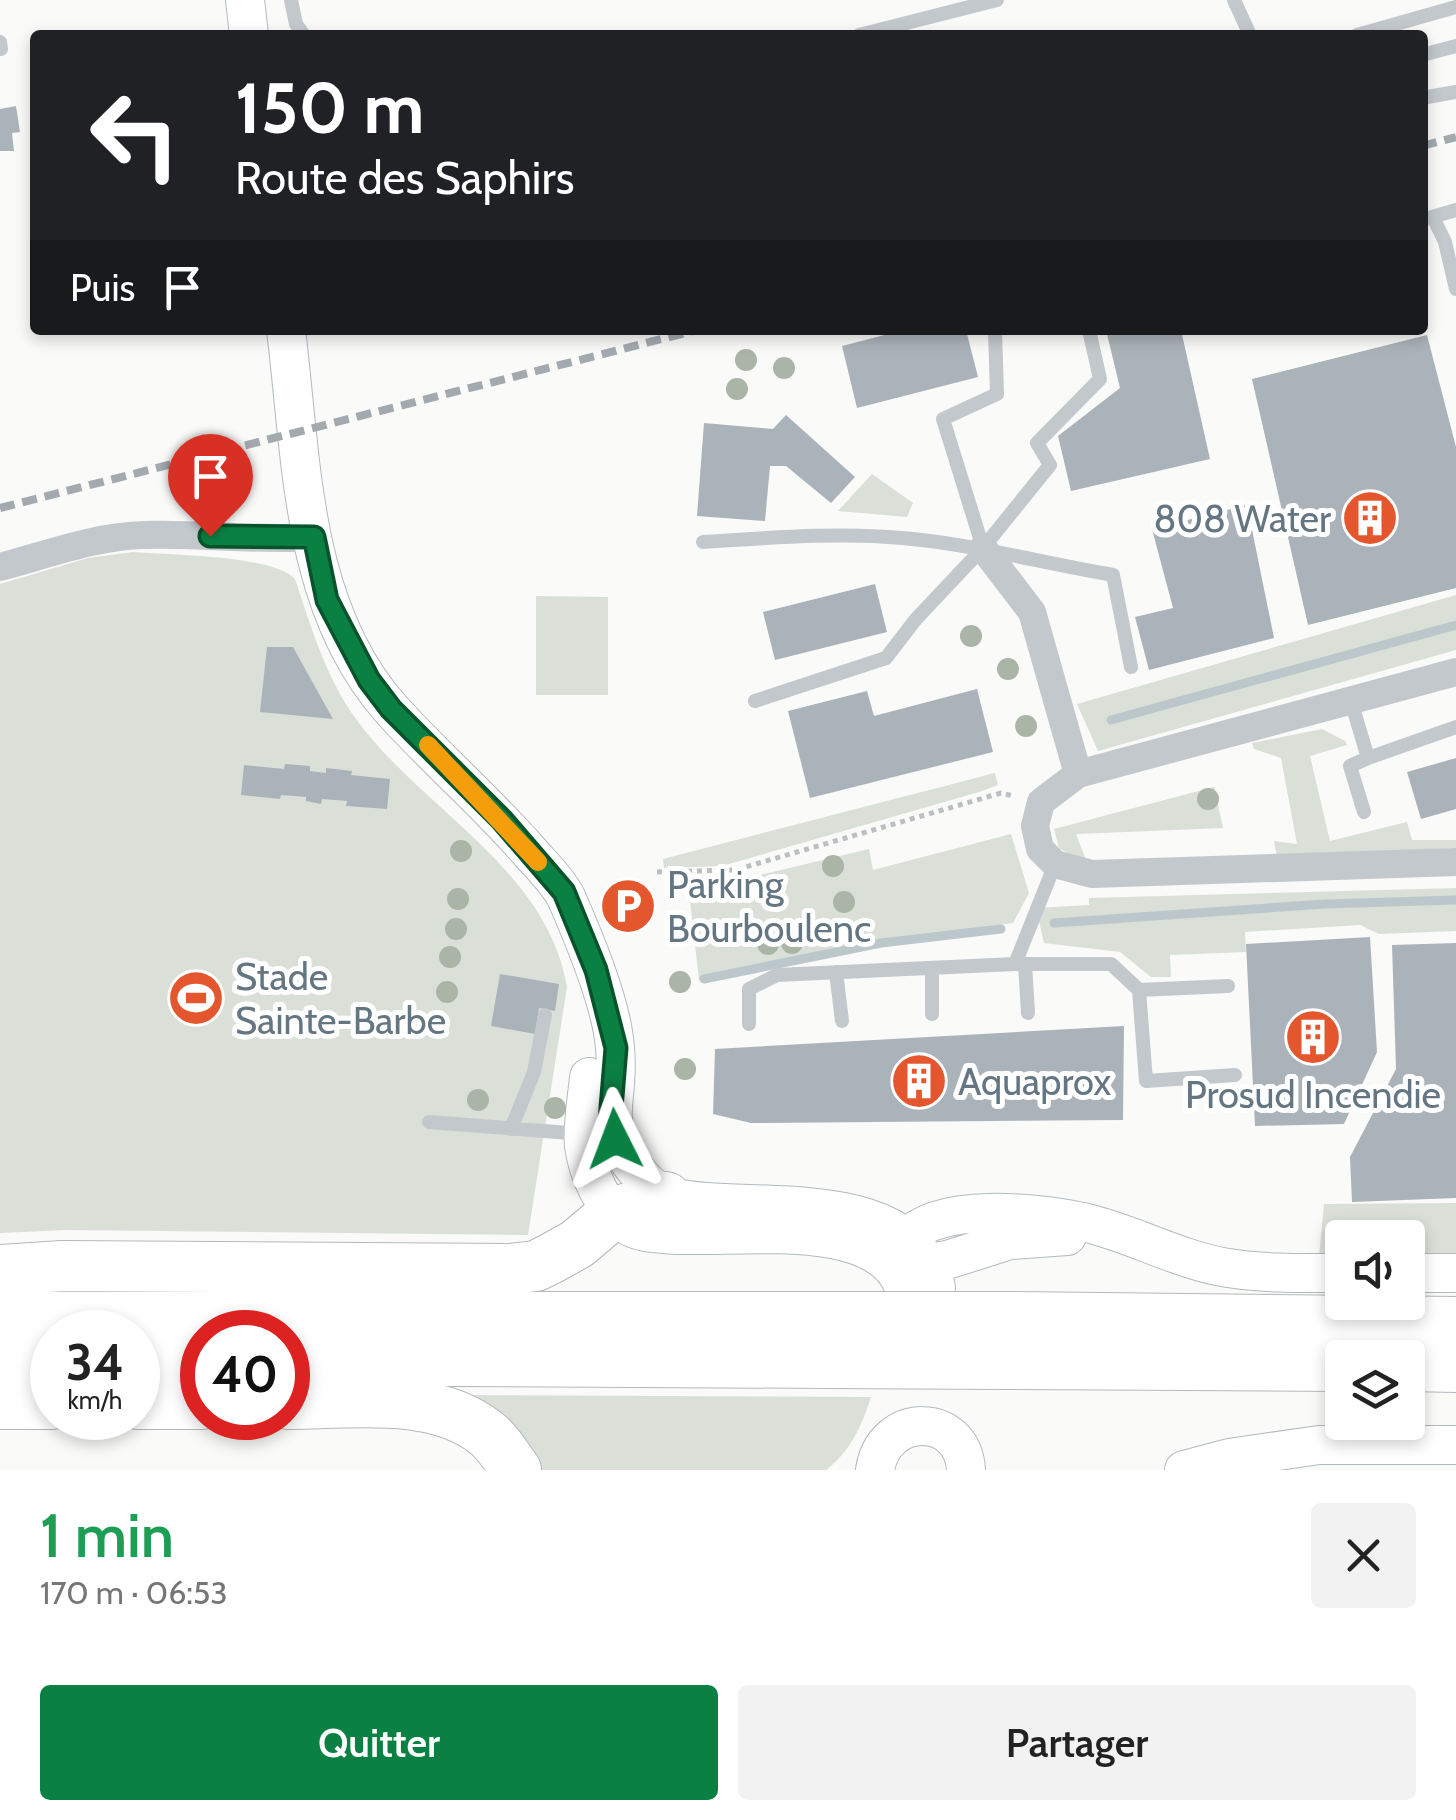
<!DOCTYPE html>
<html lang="fr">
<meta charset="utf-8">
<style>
:root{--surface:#fff;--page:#f2f2f2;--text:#222;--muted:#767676;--accent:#0b8043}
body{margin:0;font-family:Cabin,sans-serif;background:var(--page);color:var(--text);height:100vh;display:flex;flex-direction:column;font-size:38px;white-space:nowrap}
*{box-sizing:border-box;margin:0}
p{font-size:32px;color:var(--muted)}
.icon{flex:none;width:55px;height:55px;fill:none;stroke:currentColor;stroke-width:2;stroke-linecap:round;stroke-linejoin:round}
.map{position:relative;height:1470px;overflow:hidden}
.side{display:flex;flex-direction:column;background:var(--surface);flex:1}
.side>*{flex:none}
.top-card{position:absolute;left:30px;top:30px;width:1398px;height:305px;border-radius:10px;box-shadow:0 5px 15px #0003;background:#202124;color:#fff;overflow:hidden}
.controls{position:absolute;left:1325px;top:1220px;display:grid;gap:20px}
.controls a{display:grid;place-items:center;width:100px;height:100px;border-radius:10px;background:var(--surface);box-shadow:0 5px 15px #0003;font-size:50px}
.speed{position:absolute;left:30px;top:1310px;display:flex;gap:20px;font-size:50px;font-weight:700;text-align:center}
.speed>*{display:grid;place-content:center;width:130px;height:130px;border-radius:50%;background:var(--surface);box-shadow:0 5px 15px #0003;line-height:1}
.speed small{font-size:25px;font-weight:400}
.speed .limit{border:15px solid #d22;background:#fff;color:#111}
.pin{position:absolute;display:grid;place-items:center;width:85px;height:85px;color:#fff;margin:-102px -42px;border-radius:50% 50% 50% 0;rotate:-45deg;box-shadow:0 0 10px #0007}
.pin .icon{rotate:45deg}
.me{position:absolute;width:110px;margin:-55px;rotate:357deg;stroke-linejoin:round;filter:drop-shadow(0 0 8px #0008)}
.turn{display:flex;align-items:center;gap:35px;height:210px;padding:0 40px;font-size:45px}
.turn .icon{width:130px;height:130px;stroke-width:2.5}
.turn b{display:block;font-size:70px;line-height:85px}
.then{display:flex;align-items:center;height:95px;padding:0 40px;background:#0003;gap:20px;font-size:38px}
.round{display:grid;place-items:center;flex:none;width:105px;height:105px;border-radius:10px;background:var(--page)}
.headline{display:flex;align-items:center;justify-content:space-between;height:170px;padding:0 40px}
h1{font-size:60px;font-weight:600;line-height:75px;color:#1e9e55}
.button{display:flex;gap:20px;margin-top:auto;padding:20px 40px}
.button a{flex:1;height:115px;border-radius:10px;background:var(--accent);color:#fff;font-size:40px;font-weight:600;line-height:115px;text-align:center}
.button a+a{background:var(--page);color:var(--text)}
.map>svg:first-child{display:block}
.green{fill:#dadfd7}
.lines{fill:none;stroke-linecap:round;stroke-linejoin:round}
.stream{stroke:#bbc7cb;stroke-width:9}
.building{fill:#aab3b9}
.secondary-casing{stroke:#b3babf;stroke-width:40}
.highway-casing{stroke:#b4b9bd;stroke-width:52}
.path{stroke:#bbbfc2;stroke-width:5;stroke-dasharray:5 5;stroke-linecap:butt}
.lane{stroke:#c3c8cc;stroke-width:14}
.street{stroke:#c3c8cc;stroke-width:28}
.secondary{stroke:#fff;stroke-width:38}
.highway{stroke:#fff;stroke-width:50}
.rail{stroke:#a2aab0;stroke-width:8;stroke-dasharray:15 8;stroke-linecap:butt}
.highway-bridge-casing{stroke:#b4b9bd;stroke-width:52;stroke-linecap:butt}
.highway-bridge{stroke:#fff;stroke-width:50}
.tree{fill:#aab4a7}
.route-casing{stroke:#07532c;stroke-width:25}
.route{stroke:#0b8043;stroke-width:18}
.slow{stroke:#f59e0b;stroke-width:18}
.labels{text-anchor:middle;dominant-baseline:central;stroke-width:10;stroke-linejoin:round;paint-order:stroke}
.poi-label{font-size:38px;fill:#657683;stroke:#fff;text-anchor:start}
</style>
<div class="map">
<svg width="1456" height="1470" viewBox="0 0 1456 1470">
<rect width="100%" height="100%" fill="#fafaf8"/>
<path class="green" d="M 872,474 L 913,503 L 907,517 L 838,511 Z
M 133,552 C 169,555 272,555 295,579 C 311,627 326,678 356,719 C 422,810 547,868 567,987 L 528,1235 L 65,1230 L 0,1233 L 0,584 L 88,558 Z
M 1456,595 L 1456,650 L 1098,751 L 1077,704 Z
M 536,596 L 608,597 L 608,695 L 536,695 Z
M 1322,729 L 1345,741 L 1347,745 L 1310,756 L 1330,841 L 1407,822 L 1412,840 L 1456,840 L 1456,848 L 1277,857 L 1274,841 L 1297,844 L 1281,758 L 1254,749 L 1252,743 Z
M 995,773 L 998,785 L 979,792 L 722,866 L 664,868 L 663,859 Z
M 1214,787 L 1223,828 L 1076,834 L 1088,865 L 1059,848 L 1054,829 Z
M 1011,834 L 1029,893 L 1013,923 L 881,943 L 699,980 L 689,892 L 869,849 L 873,870 Z
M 1456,888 L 1456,931 L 1379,934 L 1360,925 L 1245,932 L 1246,952 L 1170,955 L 1171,977 L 1151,977 L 1120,952 L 1044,943 L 1036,908 L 1089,905 L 1089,898 Z
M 1456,1203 L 1456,1255 L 1408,1256 L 1408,1238 L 1342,1238 L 1342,1256 L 1319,1256 L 1324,1204 Z
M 462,1395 L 871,1397 C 862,1425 850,1452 826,1470 L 541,1470 Z"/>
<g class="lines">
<path class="stream" d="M 1111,720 L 1456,625
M 1054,923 L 1325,904 L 1456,900
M 704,979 L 881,943 L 1001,929"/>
</g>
<path class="building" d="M 16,106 L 20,132 L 12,133 L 14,151 L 0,151 L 0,109 Z
M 904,330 L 966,330 L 978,377 L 857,408 L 842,346 Z
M 1106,330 L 1181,330 L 1210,459 L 1071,491 L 1058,436 L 1120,388 Z
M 1427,335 L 1456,447 L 1456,588 L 1308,625 L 1252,379 Z
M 786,415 L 855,477 L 831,503 L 786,466 L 770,466 L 765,521 L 697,516 L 704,423 L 773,429 Z
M 1247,505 L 1274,638 L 1149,670 L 1135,617 L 1173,608 L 1152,529 Z
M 875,584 L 887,632 L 775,660 L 763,612 Z
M 267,647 L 293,647 L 333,719 L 260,712 Z
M 977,689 L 993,752 L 810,798 L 788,711 L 867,691 L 874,716 Z
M 1456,758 L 1456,809 L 1421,819 L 1407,772 Z
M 285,764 L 310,766 L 310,771 L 326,773 L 326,768 L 352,771 L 351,775 L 390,779 L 387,809 L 346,806 L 347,801 L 322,799 L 321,804 L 306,801 L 306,797 L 281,795 L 280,799 L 241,795 L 244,765 L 284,769 Z
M 1370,937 L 1377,1052 L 1344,1124 L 1255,1126 L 1246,944 Z
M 1456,943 L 1456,1198 L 1352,1202 L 1350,1157 L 1396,1069 L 1392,945 Z
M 500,974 L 559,984 L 555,1011 L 539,1008 L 535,1034 L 491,1026 Z
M 1124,1026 L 1123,1120 L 751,1123 L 713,1114 L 715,1049 Z"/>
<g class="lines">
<g class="secondary-casing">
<path id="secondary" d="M 245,0 L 249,35
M 286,330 C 302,458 300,607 391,709 C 435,758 485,801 528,850 C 541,865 557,880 566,897 C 584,938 612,1004 615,1048 C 621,1106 594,1122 640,1175 C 647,1183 660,1195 670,1197 C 748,1215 913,1180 936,1288
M 589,1077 C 587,1099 582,1124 584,1146 C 588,1174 603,1208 627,1225 C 637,1232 652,1233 664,1234 C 727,1241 879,1212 904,1288
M 895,1259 C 898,1253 901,1244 906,1239 C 939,1201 1038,1213 1083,1222 C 1132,1233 1178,1260 1228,1268 C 1266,1274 1304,1273 1342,1273
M 906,1267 L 947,1260 L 1010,1240 L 1067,1236
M 1408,1273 L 1456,1273
M 875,1470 C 884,1411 963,1412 966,1470
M 1184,1470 L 1229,1458 L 1319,1445 L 1456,1445"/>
</g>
<g class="highway-casing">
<path id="highway" d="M 0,1270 L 62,1266 L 510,1269 L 536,1266 L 552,1258 L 577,1244 L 615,1212 L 666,1197
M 0,1317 L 836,1317
M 1008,1317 L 1456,1322
M 0,1360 L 52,1360
M 138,1360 L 202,1360
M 288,1360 L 830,1363
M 1003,1364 L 1342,1366
M 1408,1366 L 1456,1367
M 0,1404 L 52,1404
M 138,1404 L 202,1404
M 288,1404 C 351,1404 433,1391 486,1433 C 498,1442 507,1458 516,1470"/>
</g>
<path class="path" d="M 657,872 L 735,870 L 1001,793 L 1013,796"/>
<path class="lane" d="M 291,0 L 296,24 L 304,35
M 1234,0 L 1250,35
M 859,35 L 997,0
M 1357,35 L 1456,7
M 0,42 L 1,49
M 1422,55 L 1456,46
M 1422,98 L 1456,92
M 1433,217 L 1445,242 L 1456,289
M 1422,220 L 1456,210
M 703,542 C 768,538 837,532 902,538 C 973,544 1042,563 1113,575 L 1131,667
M 983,548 L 943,419 L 997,394 L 995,330
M 755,701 L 886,658 L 916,619 L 983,548 L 1050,465 L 1037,443 L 1100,379 L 1089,330
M 1351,701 L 1368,758 L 1350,766 L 1364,812
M 1368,758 L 1456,727
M 1015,964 L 1111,964 L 1139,990 L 1228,986
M 1025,964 L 1028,1013
M 932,968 L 932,1014
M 836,972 L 842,1021
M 1139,990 L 1146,1081 L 1235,1075
M 749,1024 L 749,989 L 777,975 L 1015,964 L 1055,864
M 429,1122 L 583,1134
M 511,1129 L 534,1072 L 545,1015"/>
<path class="street" d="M 983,548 L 1032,612 L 1078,774
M 0,567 C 46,555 96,536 144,535 C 200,533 257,541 314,537
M 1456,672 L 1078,774 L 1041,802 L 1035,826 L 1040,849 L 1055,864 L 1092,874 L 1456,862"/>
<use href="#secondary" class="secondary"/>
<use href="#highway" class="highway"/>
<path class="rail" d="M 1422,146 L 1456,137
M 0,508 L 697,330"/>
<g class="highway-bridge-casing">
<path id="highway-bridge" d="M 836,1317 L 1008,1317
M 830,1363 L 1003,1364"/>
</g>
<use href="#highway-bridge" class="highway-bridge"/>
</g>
<g class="tree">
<circle cx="746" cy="360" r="11"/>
<circle cx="784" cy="368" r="11"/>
<circle cx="737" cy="389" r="11"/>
<circle cx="971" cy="636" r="11"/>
<circle cx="1008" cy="669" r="11"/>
<circle cx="1026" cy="726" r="11"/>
<circle cx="1208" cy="799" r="11"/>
<circle cx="461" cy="851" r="11"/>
<circle cx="833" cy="866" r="11"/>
<circle cx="458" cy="899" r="11"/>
<circle cx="844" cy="902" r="11"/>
<circle cx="456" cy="929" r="11"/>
<circle cx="680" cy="935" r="11"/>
<circle cx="792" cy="943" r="11"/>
<circle cx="768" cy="944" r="11"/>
<circle cx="450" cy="957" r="11"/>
<circle cx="680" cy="982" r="11"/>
<circle cx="447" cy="992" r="11"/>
<circle cx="685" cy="1069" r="11"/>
<circle cx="478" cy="1100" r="11"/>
<circle cx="555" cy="1108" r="11"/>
</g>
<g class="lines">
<g class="route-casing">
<path id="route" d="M 210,536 L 314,537 L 327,600 L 369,680 L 391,709 L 502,820 L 564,892 L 596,970 L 616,1048 L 610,1120 L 615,1139"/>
</g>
<use href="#route" class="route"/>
<path class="slow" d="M 428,745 L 538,862"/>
</g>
<defs>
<g id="building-disc" transform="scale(2.875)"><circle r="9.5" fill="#e4572e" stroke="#fff"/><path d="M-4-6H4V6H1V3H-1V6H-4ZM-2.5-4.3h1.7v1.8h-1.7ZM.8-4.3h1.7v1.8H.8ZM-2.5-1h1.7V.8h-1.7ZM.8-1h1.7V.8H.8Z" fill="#fff"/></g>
<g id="parking-disc" transform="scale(2.875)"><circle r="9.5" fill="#e4572e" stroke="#fff"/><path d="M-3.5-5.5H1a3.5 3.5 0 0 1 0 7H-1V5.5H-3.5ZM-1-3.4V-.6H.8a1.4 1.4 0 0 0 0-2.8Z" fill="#fff"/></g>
<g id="stadium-disc" transform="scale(2.875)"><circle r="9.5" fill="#e4572e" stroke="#fff"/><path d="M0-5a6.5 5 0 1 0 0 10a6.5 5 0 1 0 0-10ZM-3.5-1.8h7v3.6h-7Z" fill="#fff"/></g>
</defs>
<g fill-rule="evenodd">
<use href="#building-disc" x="1370" y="518"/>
<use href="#parking-disc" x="628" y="906"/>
<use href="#stadium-disc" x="196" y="998"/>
<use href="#building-disc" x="1313" y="1037"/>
<use href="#building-disc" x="919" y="1081"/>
</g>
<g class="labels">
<g class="poi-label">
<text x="1331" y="518" text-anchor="end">808 Water</text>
<text x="667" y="884">Parking<tspan x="667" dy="44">Bourboulenc</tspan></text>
<text x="235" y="976">Stade<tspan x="235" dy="44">Sainte-Barbe</tspan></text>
<text x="958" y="1081">Aquaprox</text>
<text x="1313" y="1094" text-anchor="middle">Prosud Incendie</text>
</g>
</g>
</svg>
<div class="controls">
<a><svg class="icon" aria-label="sound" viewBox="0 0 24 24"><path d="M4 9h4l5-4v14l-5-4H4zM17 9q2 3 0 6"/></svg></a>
<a><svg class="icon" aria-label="layers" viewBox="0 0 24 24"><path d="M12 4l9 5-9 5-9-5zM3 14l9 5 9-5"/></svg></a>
</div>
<div class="speed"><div>34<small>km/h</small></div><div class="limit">40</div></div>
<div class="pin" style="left:210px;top:536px;background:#d93025"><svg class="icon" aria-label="arrive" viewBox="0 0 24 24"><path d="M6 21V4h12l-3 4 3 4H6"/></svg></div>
<svg class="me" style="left:615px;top:1139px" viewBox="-20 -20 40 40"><path d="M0-17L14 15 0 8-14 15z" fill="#0b8043" stroke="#fff" stroke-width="4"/></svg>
<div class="top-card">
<div class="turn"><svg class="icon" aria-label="left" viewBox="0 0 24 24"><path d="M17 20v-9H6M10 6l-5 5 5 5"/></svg><div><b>150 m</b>Route des Saphirs</div></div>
<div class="then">Puis<svg class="icon" aria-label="arrive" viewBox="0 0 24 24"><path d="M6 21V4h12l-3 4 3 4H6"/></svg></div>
</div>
</div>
<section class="side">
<div class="headline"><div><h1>1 min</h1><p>170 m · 06:53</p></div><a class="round"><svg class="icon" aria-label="close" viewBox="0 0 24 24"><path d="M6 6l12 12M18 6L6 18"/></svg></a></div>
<div class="button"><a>Quitter</a><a>Partager</a></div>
</section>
